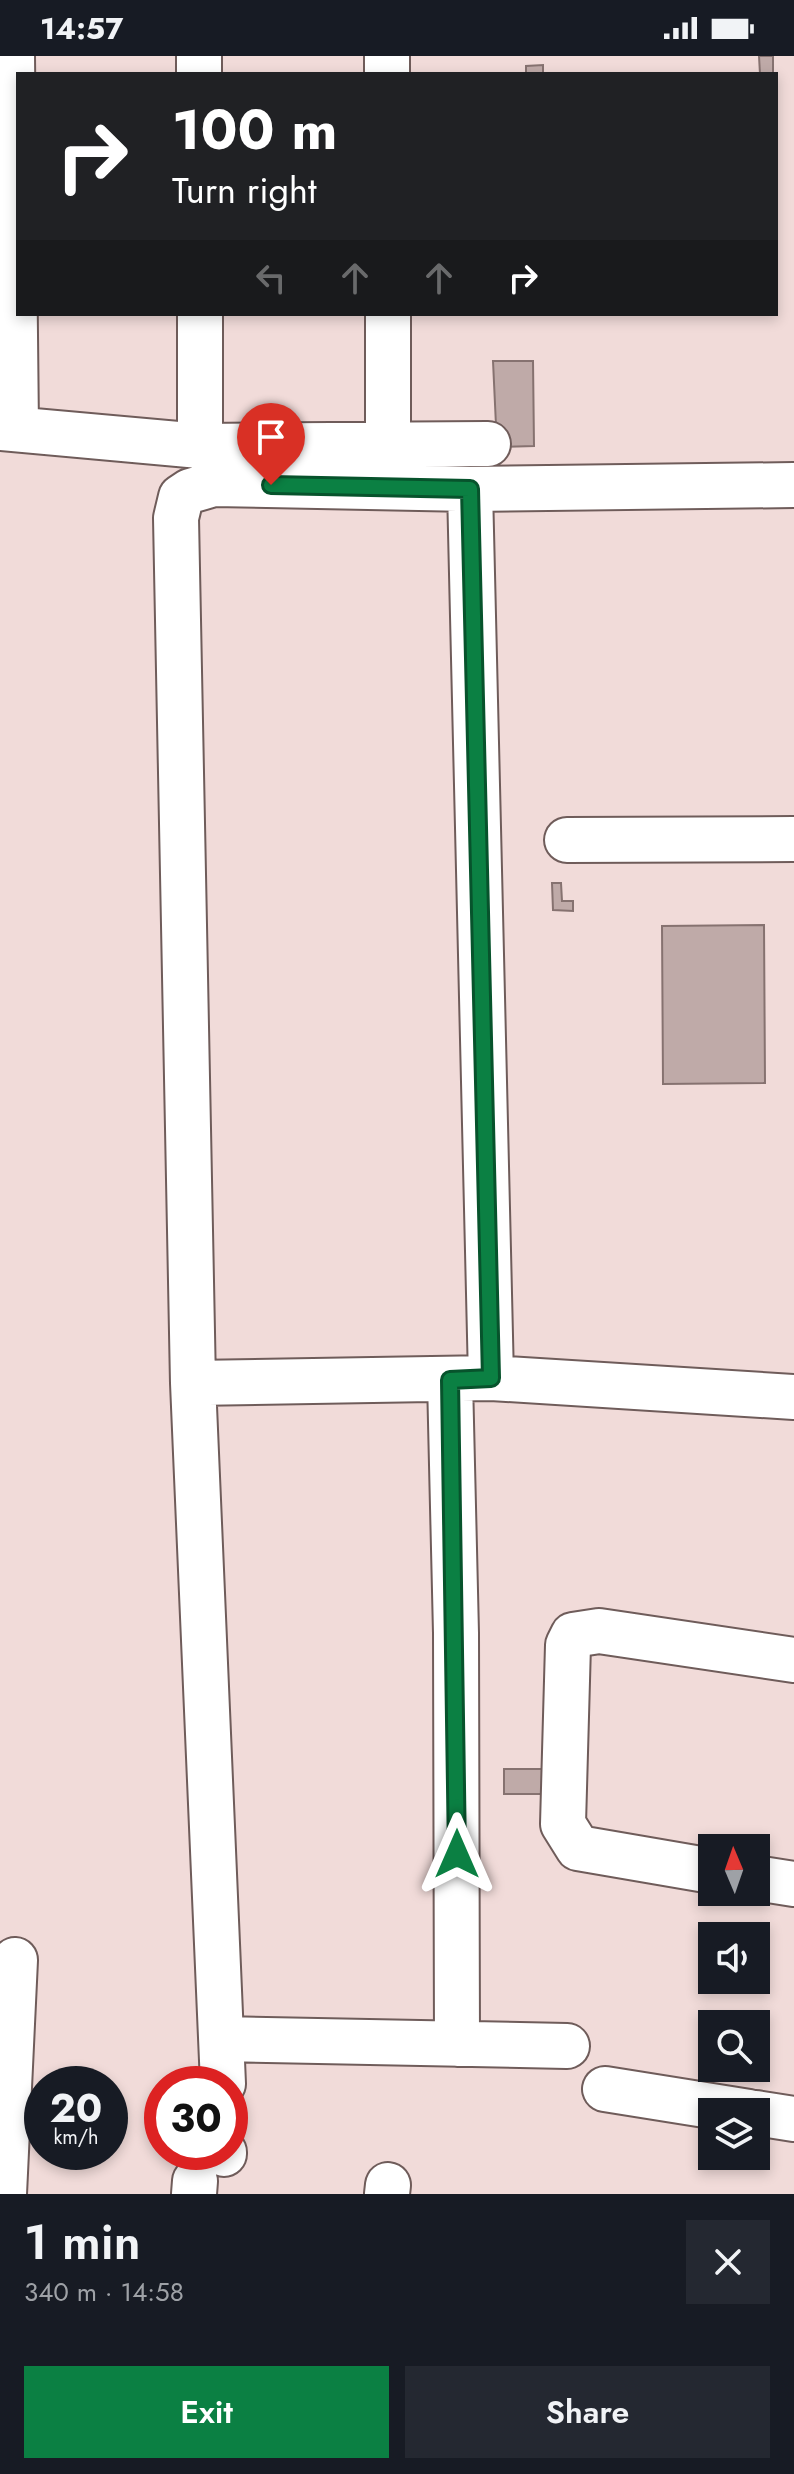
<!DOCTYPE html>
<meta charset="utf-8">
<style>
:root{--surface:#171b24;--page:#242831;--text:#f1f3f6;--muted:#9ea1a6;--accent:#0b8043}
body{margin:0;font-family:Jost,sans-serif;background:var(--page);color:var(--text);height:100vh;display:flex;flex-direction:column;font-size:30px;white-space:nowrap}
*{box-sizing:border-box;margin:0}
p{font-size:26px;color:var(--muted)}
.icon{flex:none;width:44px;height:44px;fill:none;stroke:currentColor;stroke-width:2;stroke-linecap:round;stroke-linejoin:round}
.map{position:relative;height:2138px;overflow:hidden}
.drawer{display:flex;flex-direction:column;background:var(--surface);flex:1}
.drawer>*{flex:none}
.banner{position:absolute;left:16px;top:16px;width:762px;height:244px;border-radius:0px;box-shadow:0 4px 12px #0003;background:#202124;color:#fff;overflow:hidden}
.needle{width:52px;rotate:358deg}
.controls{position:absolute;left:698px;top:1778px;display:grid;gap:16px}
.controls a{display:grid;place-items:center;width:72px;height:72px;border-radius:0px;background:var(--surface);box-shadow:0 4px 12px #0003;font-size:40px}
.speed{position:absolute;left:24px;top:2010px;display:flex;gap:16px;font-size:40px;font-weight:700;text-align:center}
.speed>*{display:grid;place-content:center;width:104px;height:104px;border-radius:50%;background:var(--surface);box-shadow:0 4px 12px #0003;line-height:1}
.speed small{font-size:20px;font-weight:400}
.speed .limit{border:12px solid #d22;background:#fff;color:#111}
.pin{position:absolute;display:grid;place-items:center;width:68px;height:68px;color:#fff;margin:-82px -34px;border-radius:50% 50% 50% 0;rotate:-45deg;box-shadow:0 0 8px #0007}
.pin .icon{rotate:45deg}
.me{position:absolute;width:88px;margin:-44px;rotate:0deg;stroke-linejoin:round;filter:drop-shadow(0 0 6px #0008)}
.turn{display:flex;align-items:center;gap:28px;height:168px;padding:0 24px;font-size:36px}
.turn .icon{width:104px;height:104px;stroke-width:2.5}
.turn b{display:block;font-size:56px;line-height:68px}
.lanes{display:flex;align-items:center;height:76px;padding:0 24px;background:#0003;justify-content:center;gap:40px;direction:ltr}
.lanes .off{opacity:.35}
.round{display:grid;place-items:center;flex:none;width:84px;height:84px;border-radius:0px;background:var(--page)}
.overview{display:flex;align-items:center;justify-content:space-between;height:136px;padding:0 24px}
h1{font-size:48px;font-weight:600;line-height:60px}
.button{display:flex;gap:16px;margin-top:auto;padding:16px 24px}
.button a{flex:1;height:92px;border-radius:0px;background:var(--accent);color:#fff;font-size:32px;font-weight:600;line-height:92px;text-align:center}
.button a+a{background:var(--page);color:var(--text)}
.status{display:flex;justify-content:space-between;align-items:center;height:56px;padding:0 40px;background:var(--surface);direction:ltr}
.status svg{height:22px;fill:currentColor}
.map>svg:first-child{display:block}
.building{fill:#bfaaa8;stroke:#867270;stroke-width:2}
.lines{fill:none;stroke-linecap:round;stroke-linejoin:round}
.minor-casing{stroke:#6f5c5a;stroke-width:48}
.minor{stroke:#fff;stroke-width:44}
.route-casing{stroke:#07532c;stroke-width:20}
.route{stroke:#0b8043;stroke-width:14}
</style>
<div class="status"><b>14:57</b><svg viewBox="0 0 49 12"><path d="M0 12V9h3v3zM5 12V6h3v6zM10 12V3h3v9zM15 12V0h3v12zM26 1h20v11H26zM47 4h2v5h-2z"/></svg></div>
<div class="map">
<svg width="794" height="2138" viewBox="0 0 794 2138">
<rect width="100%" height="100%" fill="#f1dbd9"/>
<path class="building" d="M 759,0 L 773,0 L 773,18 L 760,18 Z
M 543,9 L 543,18 L 526,18 L 526,10 Z
M 493,305 L 533,305 L 534,390 L 497,391 Z
M 552,827 L 561,827 L 562,845 L 573,845 L 573,855 L 553,854 Z
M 764,869 L 765,1027 L 663,1028 L 662,870 Z
M 504,1713 L 551,1713 L 551,1738 L 504,1738 Z"/>
<g class="lines">
<g class="minor-casing">
<path id="minor" d="M 12,0 L 16,372
M 199,0 L 199,18
M 387,0 L 387,18
M 200,258 L 200,390
M 388,258 L 388,390
M 0,372 L 200,390 L 488,388
M 470,433 L 491,1322
M 567,784 L 794,783
M 450,1324 L 456,1577 L 457,1988
M 193,1327 L 491,1322 L 794,1341
M 712,1815 L 578,1792 L 563,1768 L 568,1589 L 573,1579 L 599,1575 L 794,1604
M 756,1822 L 794,1828
M 223,1983 L 567,1990
M 223,2028 L 193,1327 L 176,462 L 181,441 L 190,435 L 214,428 L 470,433 L 794,429
M 605,2033 L 749,2056
M 756,2057 L 794,2063
M 224,2096 L 224,2098
M 4,2138 L 15,1904
M 194,2138 L 195,2125
M 387,2138 L 388,2129"/>
</g>
<use href="#minor" class="minor"/>
</g>
<g class="lines">
<g class="route-casing">
<path id="route" d="M 271,429 L 470,433 L 491,1322 L 450,1324 L 457,1798"/>
</g>
<use href="#route" class="route"/>
</g>
</svg>
<div class="controls">
<a><svg class="needle" viewBox="-14 -14 28 28"><path d="M0-13l5 13h-10z" fill="#e53935"/><path d="M0 13l5-13h-10z" fill="#9ea1a6"/></svg></a>
<a><svg class="icon" aria-label="sound" viewBox="0 0 24 24"><path d="M4 9h4l5-4v14l-5-4H4zM17 9q2 3 0 6"/></svg></a>
<a><svg class="icon" aria-label="search" viewBox="0 0 24 24"><circle cx="10" cy="10" r="6"/><path d="M15 15l6 6"/></svg></a>
<a><svg class="icon" aria-label="layers" viewBox="0 0 24 24"><path d="M12 4l9 5-9 5-9-5zM3 14l9 5 9-5"/></svg></a>
</div>
<div class="speed"><div>20<small>km/h</small></div><div class="limit">30</div></div>
<div class="pin" style="left:271px;top:429px;background:#d93025"><svg class="icon" aria-label="arrive" viewBox="0 0 24 24"><path d="M6 21V4h12l-3 4 3 4H6"/></svg></div>
<svg class="me" style="left:457px;top:1798px" viewBox="-20 -20 40 40"><path d="M0-17L14 15 0 8-14 15z" fill="#0b8043" stroke="#fff" stroke-width="4"/></svg>
<div class="banner">
<div class="turn"><svg class="icon" aria-label="right" viewBox="0 0 24 24"><path d="M7 20v-9h11M14 6l5 5-5 5"/></svg><div><b>100 m</b>Turn right</div></div>
<div class="lanes"><svg class="icon off" aria-label="left" viewBox="0 0 24 24"><path d="M17 20v-9H6M10 6l-5 5 5 5"/></svg><svg class="icon off" aria-label="ahead" viewBox="0 0 24 24"><path d="M12 20V5M6 11l6-6 6 6"/></svg><svg class="icon off" aria-label="ahead" viewBox="0 0 24 24"><path d="M12 20V5M6 11l6-6 6 6"/></svg><svg class="icon" aria-label="right" viewBox="0 0 24 24"><path d="M7 20v-9h11M14 6l5 5-5 5"/></svg></div>
</div>
</div>
<section class="drawer">
<div class="overview"><div><h1>1 min</h1><p>340 m · 14:58</p></div><a class="round"><svg class="icon" aria-label="close" viewBox="0 0 24 24"><path d="M6 6l12 12M18 6L6 18"/></svg></a></div>
<div class="button"><a>Exit</a><a>Share</a></div>
</section>
